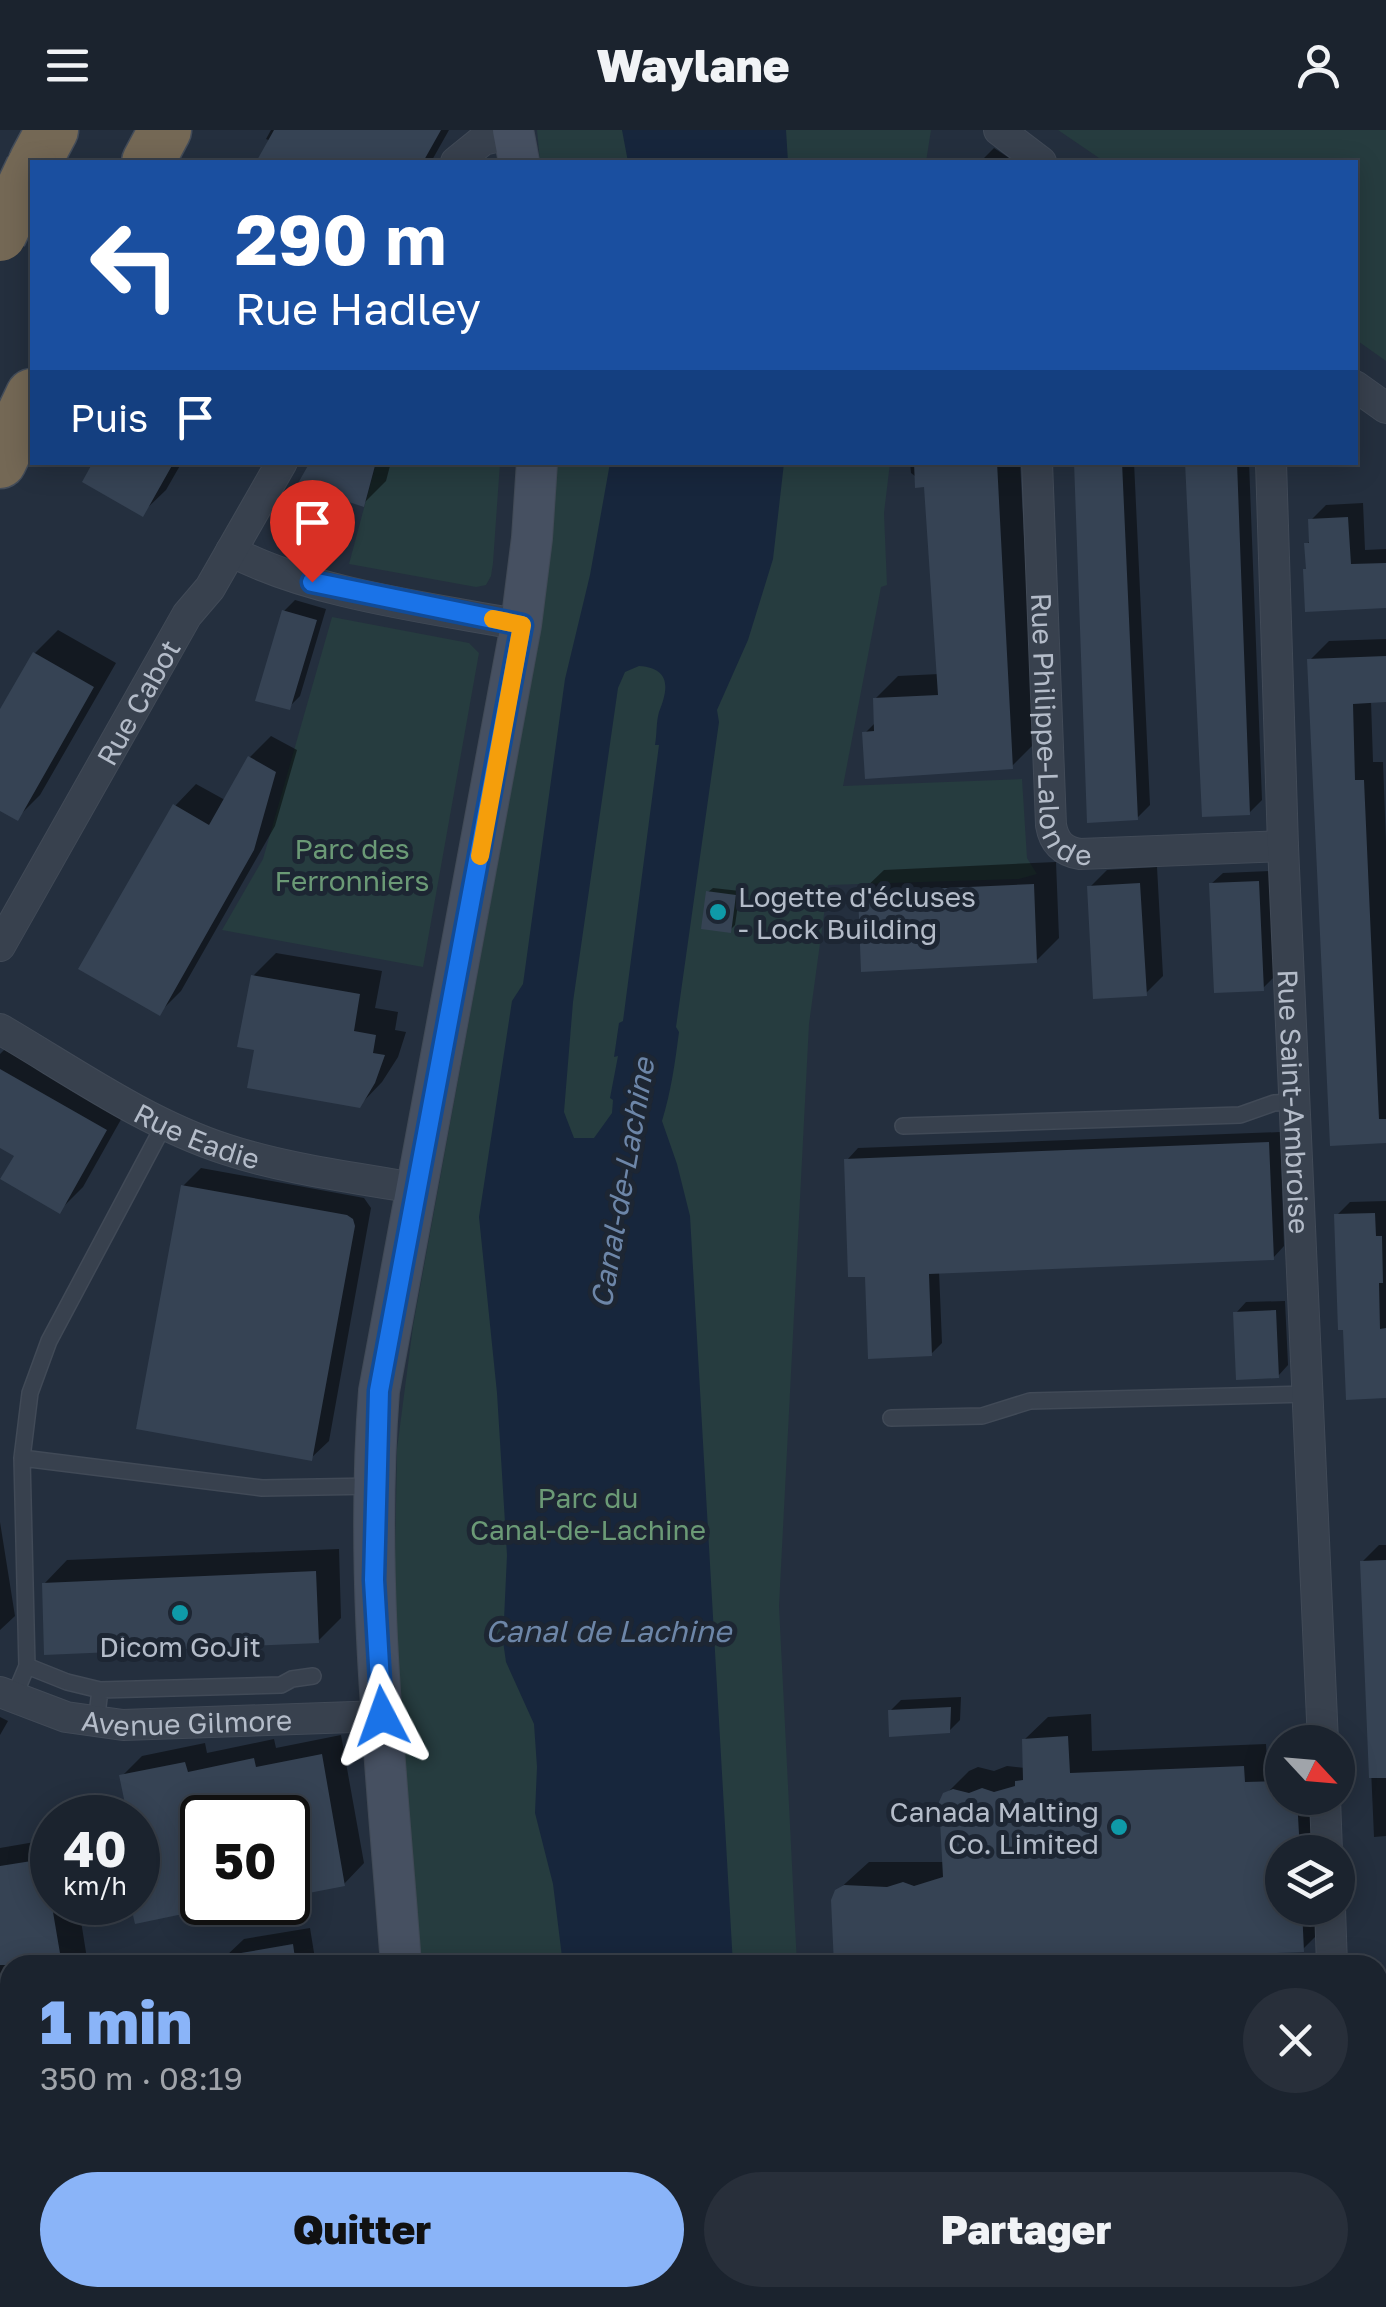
<!DOCTYPE html>
<html lang="fr">
<meta charset="utf-8">
<style>
:root{--surface:#1b232e;--page:#282f3a;--text:#f1f3f6;--muted:#a0a4aa;--line:#39404a;--accent:#8ab4f8}
body{margin:0;font-family:"Golos Text",sans-serif;background:var(--page);color:var(--text);height:100vh;display:flex;flex-direction:column;font-size:38px;white-space:nowrap}
*{box-sizing:border-box;margin:0}
p{font-size:32px;color:var(--muted)}
.icon{flex:none;width:55px;height:55px;fill:none;stroke:currentColor;stroke-width:2;stroke-linecap:round;stroke-linejoin:round}
.map{position:relative;flex:1;overflow:hidden}
.side{position:absolute;left:0px;top:1825px;width:1388px;height:352px;display:flex;flex-direction:column;background:var(--surface);border-radius:30px 30px 0 0;box-shadow:0 5px 25px #0003,0 0 0 2px var(--line)}
.side>*{flex:none}
.banner{position:absolute;left:30px;top:30px;width:1328px;height:305px;border-radius:0px;box-shadow:0 5px 25px #0003,0 0 0 2px var(--line);background:#1a4fa0;color:#fff;overflow:hidden}
.needle{width:65px;rotate:116deg}
.buttons{position:absolute;left:1265px;top:1595px;display:grid;gap:20px}
.buttons a{display:grid;place-items:center;width:90px;height:90px;border-radius:50%;background:var(--surface);box-shadow:0 5px 25px #0003,0 0 0 2px var(--line);font-size:50px}
.speed{position:absolute;left:30px;top:1665px;display:flex;gap:20px;font-size:50px;font-weight:700;text-align:center}
.speed>*{display:grid;place-content:center;width:130px;height:130px;border-radius:50%;background:var(--surface);box-shadow:0 5px 25px #0003,0 0 0 2px var(--line);line-height:1}
.speed small{font-size:25px;font-weight:400}
.speed .limit{border:5px solid #111;border-radius:15px;background:#fff;color:#111}
.pin{position:absolute;display:grid;place-items:center;width:85px;height:85px;color:#fff;margin:-102px -42px;border-radius:50% 50% 50% 0;rotate:-45deg;box-shadow:0 0 10px #0007}
.pin .icon{rotate:45deg}
.me{position:absolute;width:110px;margin:-55px;rotate:356deg;stroke-linejoin:round;filter:drop-shadow(0 0 8px #0008)}
.turn{display:flex;align-items:center;gap:35px;height:210px;padding:0 40px;font-size:45px}
.turn .icon{width:130px;height:130px;stroke-width:2.5}
.turn b{display:block;font-size:70px;line-height:85px}
.then{display:flex;align-items:center;height:95px;padding:0 40px;background:#0003;gap:20px;font-size:38px}
.round{display:grid;place-items:center;flex:none;width:105px;height:105px;border-radius:52px;background:var(--page)}
.head{display:flex;align-items:center;justify-content:space-between;height:170px;padding:0 40px}
h1{font-size:60px;font-weight:800;line-height:75px;color:var(--accent)}
.cta{display:flex;gap:20px;margin-top:auto;padding:20px 40px}
.cta a{flex:1;height:115px;border-radius:60px;background:var(--accent);color:#111;font-size:40px;font-weight:800;line-height:115px;text-align:center}
.cta a+a{background:var(--page);color:var(--text)}
header{display:flex;justify-content:space-between;align-items:center;height:130px;padding:0 40px;background:var(--surface);font-size:45px;font-weight:800}
.map>svg:first-child{display:block}
.green{fill:#263c3f}
.water{fill:#17263c;fill-rule:evenodd}
.shadow{fill:#0007}
.building{fill:#364354}
.lines{fill:none;stroke-linecap:round;stroke-linejoin:round}
.service-casing{stroke:#414a57;stroke-width:18}
.minor-casing{stroke:#414a57;stroke-width:32}
.secondary-casing{stroke:#414a57;stroke-width:42}
.motorway-casing{stroke:#434c59;stroke-width:55}
.service{stroke:#38414e;stroke-width:15}
.minor{stroke:#38414e;stroke-width:30}
.secondary{stroke:#465061;stroke-width:40}
.motorway{stroke:#746855;stroke-width:52}
.motorway-bridge-casing{stroke:#434c59;stroke-width:55;stroke-linecap:butt}
.motorway-bridge{stroke:#746855;stroke-width:52}
.route-casing{stroke:#114b97;stroke-width:25}
.route{stroke:#1a73e8;stroke-width:18}
.slow{stroke:#f59e0b;stroke-width:18}
.culture-dot{fill:#0f9aa8;stroke:#1d2633;stroke-width:4}
.labels{text-anchor:middle;dominant-baseline:central;stroke-width:10;stroke-linejoin:round;paint-order:stroke}
.street-label{font-size:28px;fill:#b4bcc9;stroke:#1d2633}
.park-label{font-size:28px;fill:#6b9a76;stroke:#1d2633}
.poi-label{font-size:28px;fill:#b4bcc9;stroke:#1d2633;text-anchor:start}
.water-label{font-size:30px;font-style:italic;fill:#6d86a8;stroke:#1d2633}
</style>
<header><svg class="icon" aria-label="menu" viewBox="0 0 24 24"><path d="M4 6h16M4 12h16M4 18h16"/></svg>Waylane<svg class="icon" aria-label="person" viewBox="0 0 24 24"><circle cx="12" cy="8" r="4"/><path d="M4 21q1-7 8-7t8 7"/></svg></header>
<div class="map">
<svg width="1386" height="2177" viewBox="0 0 1386 2177">
<rect width="100%" height="100%" fill="#242f3e"/>
<path class="green" d="M 537,0 L 931,0 L 926,32 L 540,32 Z
M 1058,0 L 1386,0 L 1386,231 L 1355,209 L 1355,32 L 1105,32 Z
M 376,333 L 500,333 L 493,433 L 491,446 L 486,455 L 476,457 L 349,434 Z
M 556,333 L 890,333 L 884,383 L 887,455 L 881,457 L 843,656 L 1022,649 L 1027,728 L 1037,744 L 1019,749 L 828,755 L 809,894 L 779,1476 L 797,1835 L 420,1835 L 394,1484 L 397,1319 L 413,1196 L 539,508 L 549,435 Z
M 332,487 L 469,513 L 479,523 L 423,837 L 222,800 L 263,729 Z
M 445,2168 L 832,2168 L 833,2177 L 446,2177 Z"/>
<path class="water" d="M 622,0 L 786,0 L 788,32 L 628,32 Z
M 610,333 L 784,333 L 773,429 L 748,510 L 717,580 L 719,592 L 676,897 L 679,902 C 675,933 671,962 662,991 L 677,1034 L 690,1086 L 733,1835 L 563,1835 L 553,1754 L 535,1683 L 537,1637 L 534,1594 L 506,1532 L 503,1511 L 507,1425 L 497,1263 L 479,1087 L 512,871 L 523,854 L 565,549 L 590,445 ZM 639,536 C 672,538 668,560 659,582 C 656,592 657,605 655,615 L 659,615 L 623,891 L 619,893 L 614,927 L 618,926 L 610,968 L 613,970 L 612,983 L 594,1008 L 574,1008 L 564,982 L 573,872 L 618,558 L 625,542 Z
M 515,2168 L 769,2168 L 771,2177 L 513,2177 Z"/>
<path class="shadow" d="M 271,0 L 449,0 L 431,32 L 258,32 L 271,11 L 266,9 Z
M 994,18 L 1015,32 L 980,32 Z
M 96,332 L 182,332 L 166,360 L 142,383 Z
M 312,332 L 391,332 L 386,351 L 363,374 Z
M 910,332 L 1020,332 L 1035,613 L 1012,636 L 865,603 L 876,592 L 875,569 L 898,546 L 939,544 L 927,355 L 911,343 Z
M 1076,332 L 1134,332 L 1150,675 L 1137,688 Z
M 1187,332 L 1249,332 L 1262,670 L 1249,683 Z
M 1363,373 L 1365,420 L 1386,419 L 1386,475 L 1307,414 L 1312,409 L 1311,390 L 1326,375 Z
M 295,470 L 326,479 L 300,566 L 289,577 L 284,481 Z
M 58,500 L 116,533 L 40,665 L 17,688 L 0,678 L 0,584 L 35,523 Z
M 1386,509 L 1386,570 L 1371,571 L 1373,632 L 1383,632 L 1386,712 L 1386,1010 L 1333,1013 L 1310,530 L 1329,511 Z
M 271,606 L 297,620 L 275,696 L 181,861 L 159,883 L 175,676 L 196,654 L 225,670 L 250,627 Z
M 1056,732 L 1059,808 L 1036,831 L 860,763 L 884,740 Z
M 1157,737 L 1163,846 L 1146,863 L 1090,757 L 1107,740 Z
M 1270,741 L 1274,847 L 1263,858 L 1211,754 L 1223,743 Z
M 713,758 L 740,761 L 735,795 L 730,800 L 708,762 Z
M 276,823 L 382,841 L 375,878 L 398,882 L 395,900 L 406,902 L 398,927 L 382,952 L 359,976 L 253,846 Z
M 13,911 L 128,977 L 83,1057 L 60,1080 L 17,1025 L 0,1015 L 0,924 Z
M 1280,1002 L 1284,1116 L 1273,1128 L 939,1141 L 942,1213 L 931,1224 L 867,1144 L 847,1030 L 858,1018 Z
M 201,1038 L 364,1068 L 371,1078 L 329,1311 L 311,1328 L 183,1056 Z
M 1386,1071 L 1386,1266 L 1345,1197 L 1337,1085 L 1350,1072 Z
M 1285,1171 L 1288,1235 L 1278,1246 L 1236,1183 L 1246,1172 Z
M 0,1392 L 15,1486 L 0,1500 Z
M 1379,1415 L 1386,1415 L 1386,1706 L 1374,1707 L 1362,1432 Z
M 339,1419 L 341,1488 L 318,1511 L 44,1454 L 67,1430 Z
M 961,1567 L 960,1590 L 949,1601 L 890,1581 L 901,1570 Z
M 1091,1584 L 1092,1621 L 1266,1614 L 1267,1630 L 1282,1630 L 1282,1668 L 1320,1668 L 1323,1722 L 1282,1722 L 1282,1778 L 1325,1778 L 1326,1796 L 1303,1819 L 1009,1825 L 891,1835 L 840,1835 L 836,1829 L 837,1761 L 869,1732 L 944,1732 L 945,1665 L 969,1641 L 978,1637 L 994,1641 L 1007,1636 L 1025,1638 L 1024,1610 L 1048,1587 Z
M 0,1587 L 8,1591 L 0,1605 Z
M 341,1605 L 364,1733 L 344,1754 L 288,1765 L 288,1688 L 202,1688 L 202,1772 L 249,1772 L 207,1781 L 207,1776 L 137,1791 L 138,1688 L 122,1646 L 142,1626 L 205,1613 L 207,1623 L 274,1609 L 276,1618 Z
M 52,1709 L 52,1772 L 78,1772 L 88,1835 L 10,1835 L 10,1874 L 0,1876 L 0,1718 Z
M 310,1798 L 316,1835 L 228,1835 L 226,1826 L 244,1809 Z
M 1386,2088 L 1386,2172 L 1383,2091 Z
M 1100,2168 L 1336,2168 L 1336,2177 L 901,2177 Z"/>
<path class="building" d="M 274,0 L 441,0 L 423,32 L 256,32 Z
M 93,332 L 174,332 L 143,387 L 82,352 Z
M 310,332 L 376,332 L 364,377 L 297,355 Z
M 914,332 L 997,332 L 1013,639 L 865,649 L 862,602 L 874,601 L 873,568 L 938,565 L 924,357 L 915,358 Z
M 1074,332 L 1122,332 L 1138,690 L 1087,693 Z
M 1185,332 L 1237,332 L 1250,685 L 1202,687 Z
M 1348,387 L 1351,434 L 1386,433 L 1386,478 L 1305,482 L 1303,439 L 1306,439 L 1304,413 L 1309,413 L 1308,389 Z
M 282,480 L 317,490 L 290,580 L 255,571 Z
M 33,522 L 94,557 L 18,691 L 0,681 L 0,579 Z
M 1386,526 L 1386,572 L 1353,574 L 1355,650 L 1364,650 L 1379,989 L 1386,989 L 1386,1013 L 1330,1016 L 1307,529 Z
M 248,626 L 276,642 L 254,720 L 160,886 L 78,839 L 173,674 L 209,695 Z
M 1259,751 L 1264,861 L 1214,863 L 1209,753 Z
M 1140,753 L 1147,866 L 1093,869 L 1087,756 Z
M 1034,754 L 1037,833 L 861,842 L 858,762 Z
M 706,761 L 736,765 L 731,803 L 701,799 Z
M 251,845 L 360,864 L 354,901 L 376,905 L 373,923 L 385,925 L 375,953 L 360,978 L 247,958 L 254,920 L 237,917 Z
M 0,939 L 107,1000 L 60,1084 L 0,1049 L 14,1026 L 0,1018 Z
M 1269,1012 L 1274,1130 L 929,1144 L 932,1226 L 868,1229 L 865,1147 L 848,1147 L 844,1029 Z
M 181,1055 L 347,1085 L 353,1089 L 355,1096 L 312,1331 L 136,1299 Z
M 1375,1083 L 1376,1106 L 1382,1106 L 1383,1153 L 1379,1153 L 1380,1199 L 1386,1198 L 1386,1268 L 1346,1270 L 1343,1200 L 1338,1200 L 1334,1084 Z
M 1276,1180 L 1279,1248 L 1236,1250 L 1233,1182 Z
M 1386,1430 L 1386,1648 L 1369,1648 L 1360,1431 Z
M 316,1441 L 319,1513 L 44,1525 L 42,1453 Z
M 951,1577 L 950,1603 L 889,1607 L 888,1580 Z
M 1068,1606 L 1070,1643 L 1244,1636 L 1245,1652 L 1282,1651 L 1282,1668 L 1297,1668 L 1300,1722 L 1282,1722 L 1282,1778 L 1302,1778 L 1304,1822 L 1027,1833 L 1009,1827 L 990,1834 L 834,1835 L 831,1770 L 835,1760 L 844,1755 L 887,1757 L 903,1752 L 914,1756 L 943,1747 L 939,1672 L 943,1663 L 953,1659 L 969,1663 L 982,1658 L 994,1662 L 1015,1656 L 1015,1651 L 1023,1650 L 1022,1609 Z
M 322,1624 L 345,1756 L 288,1767 L 288,1688 L 202,1688 L 202,1780 L 135,1794 L 130,1772 L 138,1772 L 138,1688 L 128,1688 L 119,1645 L 185,1632 L 188,1642 L 254,1628 L 256,1637 Z
M 44,1729 L 62,1835 L 0,1835 L 0,1736 Z
M 293,1814 L 296,1835 L 236,1835 L 235,1824 Z"/>
<g class="lines">
<g class="service-casing">
<path id="service" d="M 903,996 L 1240,985 L 1274,973 L 1294,972
M 891,1288 L 982,1286 L 1030,1271 L 1307,1264
M 22,1328 L 262,1358 L 375,1356
M 27,1536 L 22,1328 L 30,1263 L 49,1211 L 165,993
M 13,1569 L 27,1536 L 67,1552 L 100,1560
M 96,1593 L 100,1560 L 281,1555 L 292,1549 L 313,1546
M 255,2168 L 256,2177
M 863,2168 L 864,2177"/>
</g>
<g class="minor-casing">
<g id="minor">
<path d="M 999,0 L 1041,32"/>
<path d="M 456,32 L 483,10 L 514,3"/>
<path d="M 1355,256 L 1386,278"/>
<path id="s1" d="M 1037,332 L 1051,695 C 1054,713 1063,721 1080,724 L 1283,716"/>
<path id="s2" d="M 1271,332 L 1283,716 L 1323,1612"/>
<path d="M 231,421 C 312,464 431,478 521,495"/>
<path id="s3" d="M 0,816 L 187,485 L 210,458 L 282,332"/>
<path id="s4" d="M 0,899 C 72,941 145,993 225,1019 C 285,1039 352,1047 414,1058"/>
<path id="s5" d="M 0,1562 L 66,1587 L 123,1595 L 382,1586"/>
<path d="M 1325,1668 L 1327,1722"/>
<path d="M 1330,1778 L 1332,1835"/>
<path d="M 1347,2168 L 1347,2177"/>
</g>
</g>
<g class="secondary-casing">
<path id="secondary" d="M 513,0 L 519,32
M 401,1835 C 387,1644 364,1453 379,1261 L 521,495 L 532,408 L 537,332
M 1378,1875 L 1386,1872
M 1378,1958 L 1386,1952
M 0,1961 L 10,1966
M 0,1997 L 10,2001
M 426,2168 L 427,2177"/>
</g>
<g class="motorway-casing">
<path id="motorway" d="M 35,32 L 52,0
M 148,32 L 165,0
M 0,332 L 32,265"/>
</g>
<use href="#service" class="service"/>
<use href="#minor" class="minor"/>
<use href="#secondary" class="secondary"/>
<use href="#motorway" class="motorway"/>
<g class="motorway-bridge-casing">
<path id="motorway-bridge" d="M 0,105 L 32,38"/>
</g>
<use href="#motorway-bridge" class="motorway-bridge"/>
</g>
<g class="lines">
<g class="route-casing">
<path id="route" d="M 312,452 L 522,495 L 379,1261 L 374,1450 L 382,1586"/>
</g>
<use href="#route" class="route"/>
<path class="slow" d="M 480,726 L 522,495 L 493,489"/>
</g>
<g class="culture-dot">
<circle cx="718" cy="782" r="10"/>
<circle cx="180" cy="1483" r="10"/>
<circle cx="1119" cy="1697" r="10"/>
</g>
<g class="labels">
<g class="street-label">
<text stroke="none"><textPath href="#s3" startOffset="280">Rue Cabot</textPath></text>
<text stroke="none"><textPath href="#s1" startOffset="275">Rue Philippe-Lalonde</textPath></text>
<text stroke="none"><textPath href="#s2" startOffset="640">Rue Saint-Ambroise</textPath></text>
<text stroke="none"><textPath href="#s4" startOffset="225">Rue Eadie</textPath></text>
<text stroke="none"><textPath href="#s5" startOffset="192">Avenue Gilmore</textPath></text>
</g>
<g class="park-label">
<text x="352" y="718">Parc des<tspan x="352" dy="32">Ferronniers</tspan></text>
<text x="588" y="1367">Parc du<tspan x="588" dy="32">Canal-de-Lachine</tspan></text>
</g>
<g class="poi-label">
<text x="738" y="766">Logette d'écluses<tspan x="738" dy="32">- Lock Building</tspan></text>
<text x="180" y="1516" text-anchor="middle">Dicom GoJit</text>
<text x="1099" y="1681" text-anchor="end">Canada Malting<tspan x="1099" dy="32">Co. Limited</tspan></text>
</g>
<g class="water-label">
<text transform="translate(622 1053) rotate(-80)">Canal-de-Lachine</text>
<text x="608" y="1501">Canal de Lachine</text>
</g>
</g>
</svg>
<div class="buttons">
<a><svg class="needle" viewBox="-14 -14 28 28"><path d="M0-13l5 13h-10z" fill="#e53935"/><path d="M0 13l5-13h-10z" fill="#a0a4aa"/></svg></a>
<a><svg class="icon" aria-label="layers" viewBox="0 0 24 24"><path d="M12 4l9 5-9 5-9-5zM3 14l9 5 9-5"/></svg></a>
</div>
<div class="speed"><div>40<small>km/h</small></div><div class="limit">50</div></div>
<div class="pin" style="left:312px;top:452px;background:#d93025"><svg class="icon" aria-label="arrive" viewBox="0 0 24 24"><path d="M6 21V4h12l-3 4 3 4H6"/></svg></div>
<svg class="me" style="left:382px;top:1586px" viewBox="-20 -20 40 40"><path d="M0-17L14 15 0 8-14 15z" fill="#1a73e8" stroke="#fff" stroke-width="4"/></svg>
<div class="banner">
<div class="turn"><svg class="icon" aria-label="left" viewBox="0 0 24 24"><path d="M17 20v-9H6M10 6l-5 5 5 5"/></svg><div><b>290 m</b>Rue Hadley</div></div>
<div class="then">Puis<svg class="icon" aria-label="arrive" viewBox="0 0 24 24"><path d="M6 21V4h12l-3 4 3 4H6"/></svg></div>
</div>
<section class="side">
<div class="head"><div><h1>1 min</h1><p>350 m · 08:19</p></div><a class="round"><svg class="icon" aria-label="close" viewBox="0 0 24 24"><path d="M6 6l12 12M18 6L6 18"/></svg></a></div>
<div class="cta"><a>Quitter</a><a>Partager</a></div>
</section>
</div>
